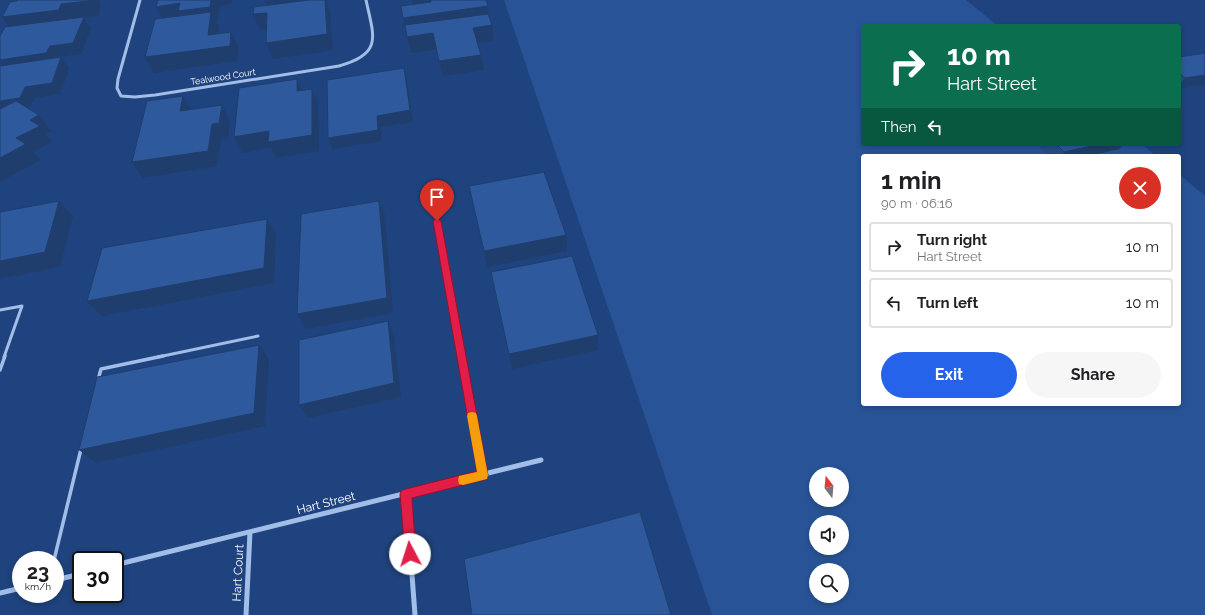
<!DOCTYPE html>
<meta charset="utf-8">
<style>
:root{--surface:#fff;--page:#f6f6f6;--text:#202124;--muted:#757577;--line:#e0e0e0;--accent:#2563eb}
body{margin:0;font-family:Raleway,sans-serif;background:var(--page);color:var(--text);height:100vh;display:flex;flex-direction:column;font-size:15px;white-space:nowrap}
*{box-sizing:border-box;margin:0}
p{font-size:13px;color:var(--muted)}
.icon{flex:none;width:22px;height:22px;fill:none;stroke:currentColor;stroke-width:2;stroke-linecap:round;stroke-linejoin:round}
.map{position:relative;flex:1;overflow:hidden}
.details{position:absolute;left:861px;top:154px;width:320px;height:252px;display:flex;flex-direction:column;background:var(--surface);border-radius:4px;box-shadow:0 2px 6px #0003}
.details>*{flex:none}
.guide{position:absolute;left:861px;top:24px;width:320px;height:122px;border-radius:4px;box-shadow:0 2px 6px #0003;background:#0b6e4f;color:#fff;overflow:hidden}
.needle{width:26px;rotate:344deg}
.controls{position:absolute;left:809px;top:467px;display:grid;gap:8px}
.controls a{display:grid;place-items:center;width:40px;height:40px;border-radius:50%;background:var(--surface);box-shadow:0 2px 6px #0003;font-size:20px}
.speed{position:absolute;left:12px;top:551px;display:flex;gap:8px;font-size:20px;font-weight:700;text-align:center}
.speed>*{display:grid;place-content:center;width:52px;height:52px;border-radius:50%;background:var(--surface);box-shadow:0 2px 6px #0003;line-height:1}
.speed small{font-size:10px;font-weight:400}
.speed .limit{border:2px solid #111;border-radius:6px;background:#fff;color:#111}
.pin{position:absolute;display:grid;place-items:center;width:34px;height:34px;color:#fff;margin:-41px -17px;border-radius:50% 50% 50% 0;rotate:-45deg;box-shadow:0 0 4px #0007}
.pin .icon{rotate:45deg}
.me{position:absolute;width:44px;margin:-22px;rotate:355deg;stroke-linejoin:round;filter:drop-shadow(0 0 3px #0008)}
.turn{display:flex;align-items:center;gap:14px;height:84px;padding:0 20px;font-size:18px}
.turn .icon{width:52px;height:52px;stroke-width:2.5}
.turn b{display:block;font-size:28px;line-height:34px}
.then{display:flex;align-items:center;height:38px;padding:0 20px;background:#0003;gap:8px;font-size:15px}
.round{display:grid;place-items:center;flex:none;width:42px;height:42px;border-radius:21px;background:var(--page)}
.summary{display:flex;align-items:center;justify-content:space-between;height:68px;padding:0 20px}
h1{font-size:24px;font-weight:700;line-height:30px}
.button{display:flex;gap:8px;margin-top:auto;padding:8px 20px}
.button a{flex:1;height:46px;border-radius:24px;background:var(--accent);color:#fff;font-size:16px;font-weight:700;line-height:46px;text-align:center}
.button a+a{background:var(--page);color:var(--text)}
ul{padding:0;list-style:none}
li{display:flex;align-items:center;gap:12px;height:50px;margin:0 8px 6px;padding:0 12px;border:2px solid var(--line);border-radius:4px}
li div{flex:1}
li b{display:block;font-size:15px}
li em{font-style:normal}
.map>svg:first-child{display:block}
.green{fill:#285497;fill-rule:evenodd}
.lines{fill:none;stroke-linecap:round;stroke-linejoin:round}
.lane-far1{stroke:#a2bee8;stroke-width:3}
.lane{stroke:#a2bee8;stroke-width:3.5}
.street-far1{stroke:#a2bee8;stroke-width:3}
.street{stroke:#a2bee8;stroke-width:5}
.wall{fill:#284d86}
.shaded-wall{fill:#203e6d}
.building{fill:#2e599c;stroke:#203e6d}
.route{fill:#e11d48;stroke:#92132f}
.slow{fill:#f59e0b}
.labels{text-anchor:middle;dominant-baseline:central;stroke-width:4;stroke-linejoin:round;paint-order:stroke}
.far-street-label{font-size:9px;fill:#fff;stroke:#1f437e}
.near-street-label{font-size:12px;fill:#fff;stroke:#1f437e}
</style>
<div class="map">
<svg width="1205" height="615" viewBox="0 0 1205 615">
<rect width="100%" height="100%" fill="#1f437e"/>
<path class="green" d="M 504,0 L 966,0 L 998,26 L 863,26 L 863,144 L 1142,144 L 1156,156 L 863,156 L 863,404 L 1179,404 L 1179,174 L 1205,196 L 1205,615 L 712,615 ZM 816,474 L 842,474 L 842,500 L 816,500 ZM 816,522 L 842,522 L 842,548 L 816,548 ZM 816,570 L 842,570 L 842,596 L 816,596 Z"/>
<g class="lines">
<path class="lane-far1" d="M 437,221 L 462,357
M 0,310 L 22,306 L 4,357
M 158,357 L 258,336"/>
<path class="lane" d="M 461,356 L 483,475
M 0,370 L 5,356
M 98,380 L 101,369 L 163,356
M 54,560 L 81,449"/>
<path class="street-far1" d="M 140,0 L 118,79 L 117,88 L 121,96 L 135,97 L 155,95 L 339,66 C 383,54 374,37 366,0"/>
<path class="street" d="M 406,494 L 415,615
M 115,565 L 541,460
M 55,580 L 81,574
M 0,593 L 21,588
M 246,615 L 250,532"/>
</g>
<path class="wall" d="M 1179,57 L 1205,85 L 1179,89 Z
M 1036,144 L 1123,144 L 1119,149 L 1089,156 L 1049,156 Z"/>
<path class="shaded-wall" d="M 89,0 L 98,0 L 101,6 L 98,16 L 84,18 L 91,28 L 81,54 L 58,57 L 54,64 L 0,72 L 0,60 L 13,33 L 2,17 L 61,4 Z
M 211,0 L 232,0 L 232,4 L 220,6 L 217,22 L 216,22 L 219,27 L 216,48 L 231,32 L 239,47 L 237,61 L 154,73 L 145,57 L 165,22 L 156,7 Z
M 276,0 L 332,0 L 326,1 L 330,13 L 333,50 L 273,59 L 266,43 L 270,12 L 265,1 Z
M 412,0 L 431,0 L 432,7 L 414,10 Z
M 488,6 L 490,21 L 407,33 L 403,18 Z
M 267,13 L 274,28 L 260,30 L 253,14 Z
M 492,25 L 494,41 L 476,43 L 473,28 Z
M 433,33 L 437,49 L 411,53 L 407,37 Z
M 481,55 L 484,70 L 443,76 L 439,61 Z
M 61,57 L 69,69 L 60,94 L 34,98 L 29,109 L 0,118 L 0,101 L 25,87 Z
M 404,68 L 407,80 L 413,122 L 381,127 L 382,141 L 333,149 L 328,138 L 377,116 Z
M 1205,75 L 1205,85 L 1179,89 L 1179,86 L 1185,78 Z
M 297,79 L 304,95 L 297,91 Z
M 312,89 L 318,104 L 319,151 L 276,158 L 271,148 L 242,153 L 234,137 Z
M 183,96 L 192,112 L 180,111 Z
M 222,105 L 230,121 L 228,139 L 221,140 L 217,166 L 143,178 L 132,162 L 212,124 Z
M 39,115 L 52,131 L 46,134 L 52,142 L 33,152 L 40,160 L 0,182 L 0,158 L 30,120 Z
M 1100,144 L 1123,144 L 1119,149 L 1089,156 L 1061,156 L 1064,152 Z
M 59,201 L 73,216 L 60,267 L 0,279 L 0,261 Z
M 379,201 L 385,216 L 393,313 L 306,329 L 297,314 Z
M 267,219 L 276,234 L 274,283 L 102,316 L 87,301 Z
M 566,235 L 567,251 L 487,267 L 484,251 Z
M 388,321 L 394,336 L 401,397 L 308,418 L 299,405 Z
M 598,335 L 598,350 L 512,369 L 509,354 Z
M 259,345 L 269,359 L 265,426 L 96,463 L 79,450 Z"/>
<path class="building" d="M 18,0 L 89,0 L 88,1 L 61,4 L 59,10 L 2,17 L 10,2 L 17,1 Z
M 158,0 L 211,0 L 210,7 L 178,11 L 180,3 L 156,7 Z
M 265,0 L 276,0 L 265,1 Z
M 309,0 L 325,0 L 327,34 L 266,43 L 267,13 L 253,14 L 254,7 Z
M 431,0 L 486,0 L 488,6 L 403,18 L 401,6 L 431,2 Z
M 211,12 L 208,35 L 231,32 L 230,46 L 145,57 L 155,19 Z
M 488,14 L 492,25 L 473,28 L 481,55 L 439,61 L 433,33 L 407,37 L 405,25 Z
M 84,17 L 73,43 L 50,46 L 46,53 L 0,60 L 0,36 L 5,27 Z
M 1205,53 L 1205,75 L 1185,78 L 1179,73 L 1179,57 Z
M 61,57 L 52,83 L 25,87 L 20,98 L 0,101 L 0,66 Z
M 404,68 L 410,110 L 377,116 L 378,130 L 328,138 L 327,80 Z
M 297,79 L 297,91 L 312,89 L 312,135 L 268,142 L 269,131 L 234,137 L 239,88 Z
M 183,96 L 180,111 L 222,105 L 219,123 L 212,124 L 208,151 L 132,162 L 147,101 Z
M 16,101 L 39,115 L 30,120 L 40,126 L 16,138 L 26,144 L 0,158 L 0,109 Z
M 1056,144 L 1100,144 L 1064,152 Z
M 544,172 L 566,235 L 484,251 L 469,186 Z
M 59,201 L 45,252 L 0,261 L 0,212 Z
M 379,201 L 387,298 L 297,314 L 301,214 Z
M 267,219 L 264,268 L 87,301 L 102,248 Z
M 572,256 L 598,335 L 509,354 L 491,272 Z
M 388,321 L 394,383 L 299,405 L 299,340 Z
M 259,345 L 254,413 L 79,450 L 97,377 Z
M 640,512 L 671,615 L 472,615 L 464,559 Z"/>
<path class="route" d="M 437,218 L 441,221 L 488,475 L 487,479 L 483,480 L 412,498 L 416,554 L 415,558 L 410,560 L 406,558 L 405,554 L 400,494 L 402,490 L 477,471 L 433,221 Z"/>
<path class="slow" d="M 472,412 L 476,413 L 477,416 L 488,475 L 487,479 L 463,485 L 459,484 L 458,480 L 459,476 L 477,472 L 467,416 L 468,413 Z"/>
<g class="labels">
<g class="far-street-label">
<text transform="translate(223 77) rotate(-9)">Tealwood Court</text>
</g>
<g class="near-street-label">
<text transform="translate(326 503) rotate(-14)">Hart Street</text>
<text transform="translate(238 573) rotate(-87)">Hart Court</text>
</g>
</g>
</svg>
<div class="controls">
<a><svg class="needle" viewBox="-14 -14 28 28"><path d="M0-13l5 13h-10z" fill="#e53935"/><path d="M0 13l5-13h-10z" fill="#757577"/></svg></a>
<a><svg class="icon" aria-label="sound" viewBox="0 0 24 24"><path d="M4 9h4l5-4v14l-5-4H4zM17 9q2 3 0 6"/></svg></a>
<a><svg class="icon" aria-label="search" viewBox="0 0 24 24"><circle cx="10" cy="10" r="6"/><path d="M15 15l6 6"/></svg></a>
</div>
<div class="speed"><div>23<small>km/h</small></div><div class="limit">30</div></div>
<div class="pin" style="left:437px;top:221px;background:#d93025"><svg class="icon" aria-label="arrive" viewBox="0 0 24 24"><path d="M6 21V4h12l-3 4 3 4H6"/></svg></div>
<svg class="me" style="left:410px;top:554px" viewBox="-20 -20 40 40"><circle r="19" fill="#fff"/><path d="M0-13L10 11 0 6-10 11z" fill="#e11d48"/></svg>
<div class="guide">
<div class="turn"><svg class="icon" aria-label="right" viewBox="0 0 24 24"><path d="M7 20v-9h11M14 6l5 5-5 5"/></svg><div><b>10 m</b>Hart Street</div></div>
<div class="then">Then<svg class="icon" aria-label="left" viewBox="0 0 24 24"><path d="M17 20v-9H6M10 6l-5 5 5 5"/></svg></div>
</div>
<section class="details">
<div class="summary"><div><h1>1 min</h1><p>90 m · 06:16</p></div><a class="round" style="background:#d93025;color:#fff"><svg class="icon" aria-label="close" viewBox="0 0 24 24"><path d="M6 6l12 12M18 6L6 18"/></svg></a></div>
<ul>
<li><svg class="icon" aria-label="right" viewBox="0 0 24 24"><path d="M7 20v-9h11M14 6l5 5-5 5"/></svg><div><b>Turn right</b><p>Hart Street</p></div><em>10 m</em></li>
<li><svg class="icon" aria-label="left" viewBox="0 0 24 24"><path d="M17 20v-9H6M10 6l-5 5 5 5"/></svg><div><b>Turn left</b></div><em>10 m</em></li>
</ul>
<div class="button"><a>Exit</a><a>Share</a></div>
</section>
</div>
